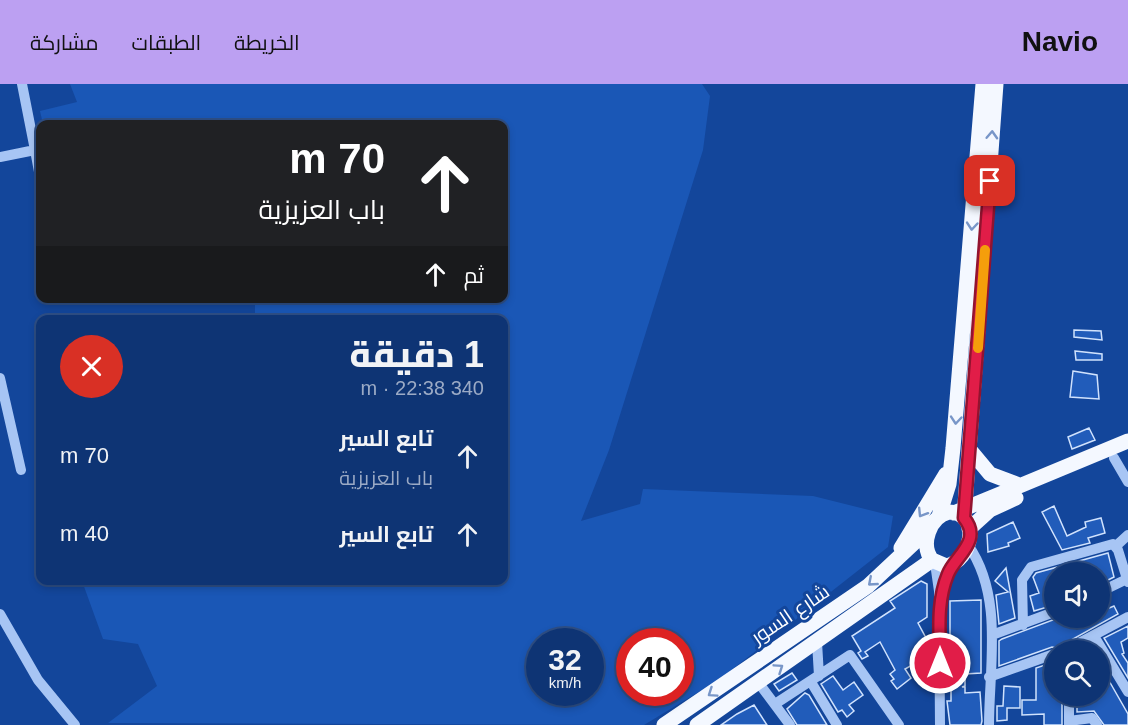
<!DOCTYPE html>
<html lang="ar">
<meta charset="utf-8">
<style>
:root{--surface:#0e3474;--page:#1c3f7c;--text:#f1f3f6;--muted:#9baac5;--line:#2e4f86;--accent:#bca0f2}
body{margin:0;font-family:Helvetica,Cairo,sans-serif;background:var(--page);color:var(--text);direction:rtl;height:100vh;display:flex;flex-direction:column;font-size:22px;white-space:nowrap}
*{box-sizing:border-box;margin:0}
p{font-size:20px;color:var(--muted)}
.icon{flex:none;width:33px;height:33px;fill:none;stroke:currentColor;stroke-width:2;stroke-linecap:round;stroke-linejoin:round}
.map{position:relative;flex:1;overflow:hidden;direction:ltr}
.sheet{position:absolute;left:36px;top:231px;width:472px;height:270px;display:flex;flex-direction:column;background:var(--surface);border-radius:12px;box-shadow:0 3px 9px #0003,0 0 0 2px var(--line);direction:rtl}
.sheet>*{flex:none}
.top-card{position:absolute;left:36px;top:36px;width:472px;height:183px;border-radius:12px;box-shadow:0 3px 9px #0003,0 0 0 2px var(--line);direction:rtl;background:#202124;color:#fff;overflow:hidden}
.tools{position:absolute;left:1044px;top:478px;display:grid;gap:12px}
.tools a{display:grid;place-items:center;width:66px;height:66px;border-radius:50%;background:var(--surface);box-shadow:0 3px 9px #0003,0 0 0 2px var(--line);font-size:30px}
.speed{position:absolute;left:526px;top:544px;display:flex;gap:12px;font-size:30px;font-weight:700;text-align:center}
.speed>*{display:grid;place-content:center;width:78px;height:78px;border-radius:50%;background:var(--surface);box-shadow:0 3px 9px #0003,0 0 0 2px var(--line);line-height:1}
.speed small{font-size:15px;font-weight:400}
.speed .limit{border:9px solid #d22;background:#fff;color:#111}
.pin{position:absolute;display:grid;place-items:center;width:51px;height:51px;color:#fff;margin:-26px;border-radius:12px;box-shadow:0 3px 9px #0006}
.me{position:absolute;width:66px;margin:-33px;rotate:0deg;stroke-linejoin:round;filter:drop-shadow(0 0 4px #0008)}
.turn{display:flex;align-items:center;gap:21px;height:126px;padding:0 24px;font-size:27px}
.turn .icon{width:78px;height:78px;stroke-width:2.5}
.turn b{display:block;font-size:42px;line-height:51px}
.then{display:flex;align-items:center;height:57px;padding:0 24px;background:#0003;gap:12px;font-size:22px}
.round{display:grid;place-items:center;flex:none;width:63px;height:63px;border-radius:32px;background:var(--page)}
.headline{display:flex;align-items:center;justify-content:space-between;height:102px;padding:0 24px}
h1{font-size:36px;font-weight:800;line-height:45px}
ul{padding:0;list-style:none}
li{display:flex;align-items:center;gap:18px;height:78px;padding:0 24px}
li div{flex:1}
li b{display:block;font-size:22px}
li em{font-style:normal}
header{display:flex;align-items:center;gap:36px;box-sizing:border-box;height:84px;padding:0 30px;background:var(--accent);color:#111}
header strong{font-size:28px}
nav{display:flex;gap:33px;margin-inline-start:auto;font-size:21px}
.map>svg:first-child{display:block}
.green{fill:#1a57b6;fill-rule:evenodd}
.building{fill:#215cba;stroke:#d0e2fd;stroke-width:1.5}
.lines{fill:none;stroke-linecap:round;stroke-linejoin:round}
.minor{stroke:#a7c5f4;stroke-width:10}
.major{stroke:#f4f8ff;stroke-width:15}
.oneway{stroke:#7896c8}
.route-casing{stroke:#92132f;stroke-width:15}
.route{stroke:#e11d48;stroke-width:10}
.slow{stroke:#f59e0b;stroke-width:10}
.labels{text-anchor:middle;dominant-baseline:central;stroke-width:6;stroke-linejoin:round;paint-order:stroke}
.street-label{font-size:20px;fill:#fff;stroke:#13469b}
</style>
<header>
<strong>Navio</strong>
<nav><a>الخريطة</a><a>الطبقات</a><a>مشاركة</a></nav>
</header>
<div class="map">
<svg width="1128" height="641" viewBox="0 0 1128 641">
<rect width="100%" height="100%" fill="#13469b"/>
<path class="green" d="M 70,0 L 702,0 L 710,12 L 703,66 L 609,366 L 581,437 L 640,420 L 643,405 L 813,412 L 893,432 L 888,463 L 720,595 L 644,641 L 108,639 L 157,602 L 138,560 L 103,555 L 82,497 L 504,496 L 504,236 L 255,235 L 255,215 L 504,214 L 504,40 L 43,40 L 40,27 L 77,18 ZM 540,558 L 591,558 L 591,609 L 540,609 ZM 630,558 L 681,558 L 681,609 L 630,609 Z"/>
<path class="building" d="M 1074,246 L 1101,247 L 1102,256 L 1074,253 Z
M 1075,267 L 1102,270 L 1102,276 L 1076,276 Z
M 1073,287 L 1097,291 L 1099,315 L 1070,313 Z
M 1089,344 L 1095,356 L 1072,365 L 1068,353 Z
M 1054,422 L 1067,452 L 1086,443 L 1085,438 L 1101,434 L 1105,449 L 1088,454 L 1090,459 L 1062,466 L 1042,428 Z
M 1013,438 L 1020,454 L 1008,459 L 1009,462 L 988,468 L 987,450 Z
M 1108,469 L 1114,493 L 1100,500 L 1100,489 L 1054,489 L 1054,521 L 1034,527 L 1030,512 L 1039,509 L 1033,493 L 1036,489 Z
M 1006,484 L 1015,534 L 999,540 L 996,511 L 1008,508 L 995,497 Z
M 921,497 L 927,500 L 927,533 L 918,539 L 926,554 L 922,556 L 926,564 L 919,568 L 923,575 L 905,585 L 911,594 L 897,605 L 891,597 L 894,595 L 890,590 L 895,586 L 880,558 L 865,568 L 868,572 L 862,575 L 858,569 L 861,567 L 852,552 L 895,524 L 890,517 Z
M 981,516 L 981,589 L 965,590 L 965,602 L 962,603 L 965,603 L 965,609 L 980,608 L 982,637 L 981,641 L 950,641 L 947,617 L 951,617 L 951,582 L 954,582 L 953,566 L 950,566 L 950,517 Z
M 1114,522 L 1118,530 L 1057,564 L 1052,563 L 999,582 L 999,557 L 1002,555 L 1058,534 L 1100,534 L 1102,527 Z
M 1128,542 L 1128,554 L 1121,558 L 1124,569 L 1122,570 L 1128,579 L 1128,594 L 1104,554 Z
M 1054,578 L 1054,612 L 1062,612 L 1062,641 L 1044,641 L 1044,630 L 1022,631 L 1022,616 L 1036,616 L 1036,584 Z
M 1100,581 L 1128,630 L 1128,641 L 1104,641 L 1094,627 L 1077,628 L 1077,612 L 1100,612 Z
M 792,589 L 797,596 L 779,607 L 774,600 Z
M 833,592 L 843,606 L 854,598 L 863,611 L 849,621 L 854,627 L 847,633 L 842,626 L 838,628 L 821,600 Z
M 1004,602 L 1020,603 L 1020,624 L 1007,624 L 1007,636 L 997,637 L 997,622 L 1003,622 Z
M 805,609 L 809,611 L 827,641 L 797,641 L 787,625 Z
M 754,621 L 767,641 L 721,641 L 737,630 Z"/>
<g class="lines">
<path class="minor" d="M 35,66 L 40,93
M 0,73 L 35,66 L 22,0
M 0,294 L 21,386
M 1114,374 L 1128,398
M 968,461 C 1004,512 989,583 989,641
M 1116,462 L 1128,451
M 935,479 L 939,507 L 940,641
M 1100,508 L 1127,495
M 0,530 L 38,596 L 75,641
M 1023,541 L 1022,496 L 1031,483 L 1113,460 L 1118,466 L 1128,498
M 992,551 L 1054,528
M 1094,552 L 1128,608
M 817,558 L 819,592
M 1064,567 L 1128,533
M 989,593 L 1054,570
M 758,598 L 790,641
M 811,598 L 837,641
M 775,620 L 850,571 L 899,641
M 1069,637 L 1092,634 L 1097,641
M 1069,641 L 1069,612"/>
<path class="major" d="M 970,366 L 990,390 L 1019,401
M 949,428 C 982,429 972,477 946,482 L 932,476 C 920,461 929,433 949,428 Z
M 954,429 L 1128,357
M 939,432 L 949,400 L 953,364 L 983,0
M 964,434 L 996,0
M 969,445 L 990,426 L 1016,414
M 901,464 L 946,390
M 664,641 L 868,502 L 930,444
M 697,641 L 932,476"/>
</g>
<defs><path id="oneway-chevron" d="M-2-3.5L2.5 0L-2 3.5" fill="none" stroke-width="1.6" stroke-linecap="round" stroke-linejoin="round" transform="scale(1.5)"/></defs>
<g class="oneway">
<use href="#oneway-chevron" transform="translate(992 51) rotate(-87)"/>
<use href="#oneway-chevron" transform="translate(972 142) rotate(95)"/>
<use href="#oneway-chevron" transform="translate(956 336) rotate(95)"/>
<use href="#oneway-chevron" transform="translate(922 429) rotate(122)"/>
<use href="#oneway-chevron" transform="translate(872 498) rotate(139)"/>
<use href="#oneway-chevron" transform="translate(779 584) rotate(-34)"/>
<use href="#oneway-chevron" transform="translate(712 609) rotate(146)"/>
</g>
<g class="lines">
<g class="route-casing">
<path id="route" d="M 940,579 C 940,549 936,519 948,490 C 955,472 983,457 964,434 L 990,97"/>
</g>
<use href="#route" class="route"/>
<path class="slow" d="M 978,264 L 985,166"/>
</g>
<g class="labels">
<g class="street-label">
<text transform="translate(790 530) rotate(-34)">شارع السور</text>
</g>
</g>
</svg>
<div class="tools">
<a><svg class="icon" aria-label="sound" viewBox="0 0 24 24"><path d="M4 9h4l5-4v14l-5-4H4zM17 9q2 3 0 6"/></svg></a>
<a><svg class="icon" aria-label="search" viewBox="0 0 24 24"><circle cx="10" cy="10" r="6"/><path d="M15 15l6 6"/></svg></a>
</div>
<div class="speed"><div>32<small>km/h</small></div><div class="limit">40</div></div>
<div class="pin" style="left:990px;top:97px;background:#d93025"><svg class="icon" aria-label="arrive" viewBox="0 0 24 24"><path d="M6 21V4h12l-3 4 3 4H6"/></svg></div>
<svg class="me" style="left:940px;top:579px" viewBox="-20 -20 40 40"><circle r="17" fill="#e11d48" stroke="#fff" stroke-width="3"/><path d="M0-11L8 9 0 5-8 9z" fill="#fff"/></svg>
<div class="top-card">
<div class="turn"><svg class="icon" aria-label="ahead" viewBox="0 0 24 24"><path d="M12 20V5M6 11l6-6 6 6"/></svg><div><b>70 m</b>باب العزيزية</div></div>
<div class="then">ثم<svg class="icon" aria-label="ahead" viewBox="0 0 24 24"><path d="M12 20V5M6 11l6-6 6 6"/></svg></div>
</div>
<section class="sheet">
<div class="headline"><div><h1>1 دقيقة</h1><p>340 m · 22:38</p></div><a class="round" style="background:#d93025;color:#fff"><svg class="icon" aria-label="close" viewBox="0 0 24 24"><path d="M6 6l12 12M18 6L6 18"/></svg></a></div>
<ul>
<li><svg class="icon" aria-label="ahead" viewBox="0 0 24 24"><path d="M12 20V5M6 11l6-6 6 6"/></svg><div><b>تابع السير</b><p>باب العزيزية</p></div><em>70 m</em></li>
<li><svg class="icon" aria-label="ahead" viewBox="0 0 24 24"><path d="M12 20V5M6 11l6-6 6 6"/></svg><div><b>تابع السير</b></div><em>40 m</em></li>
</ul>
</section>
</div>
